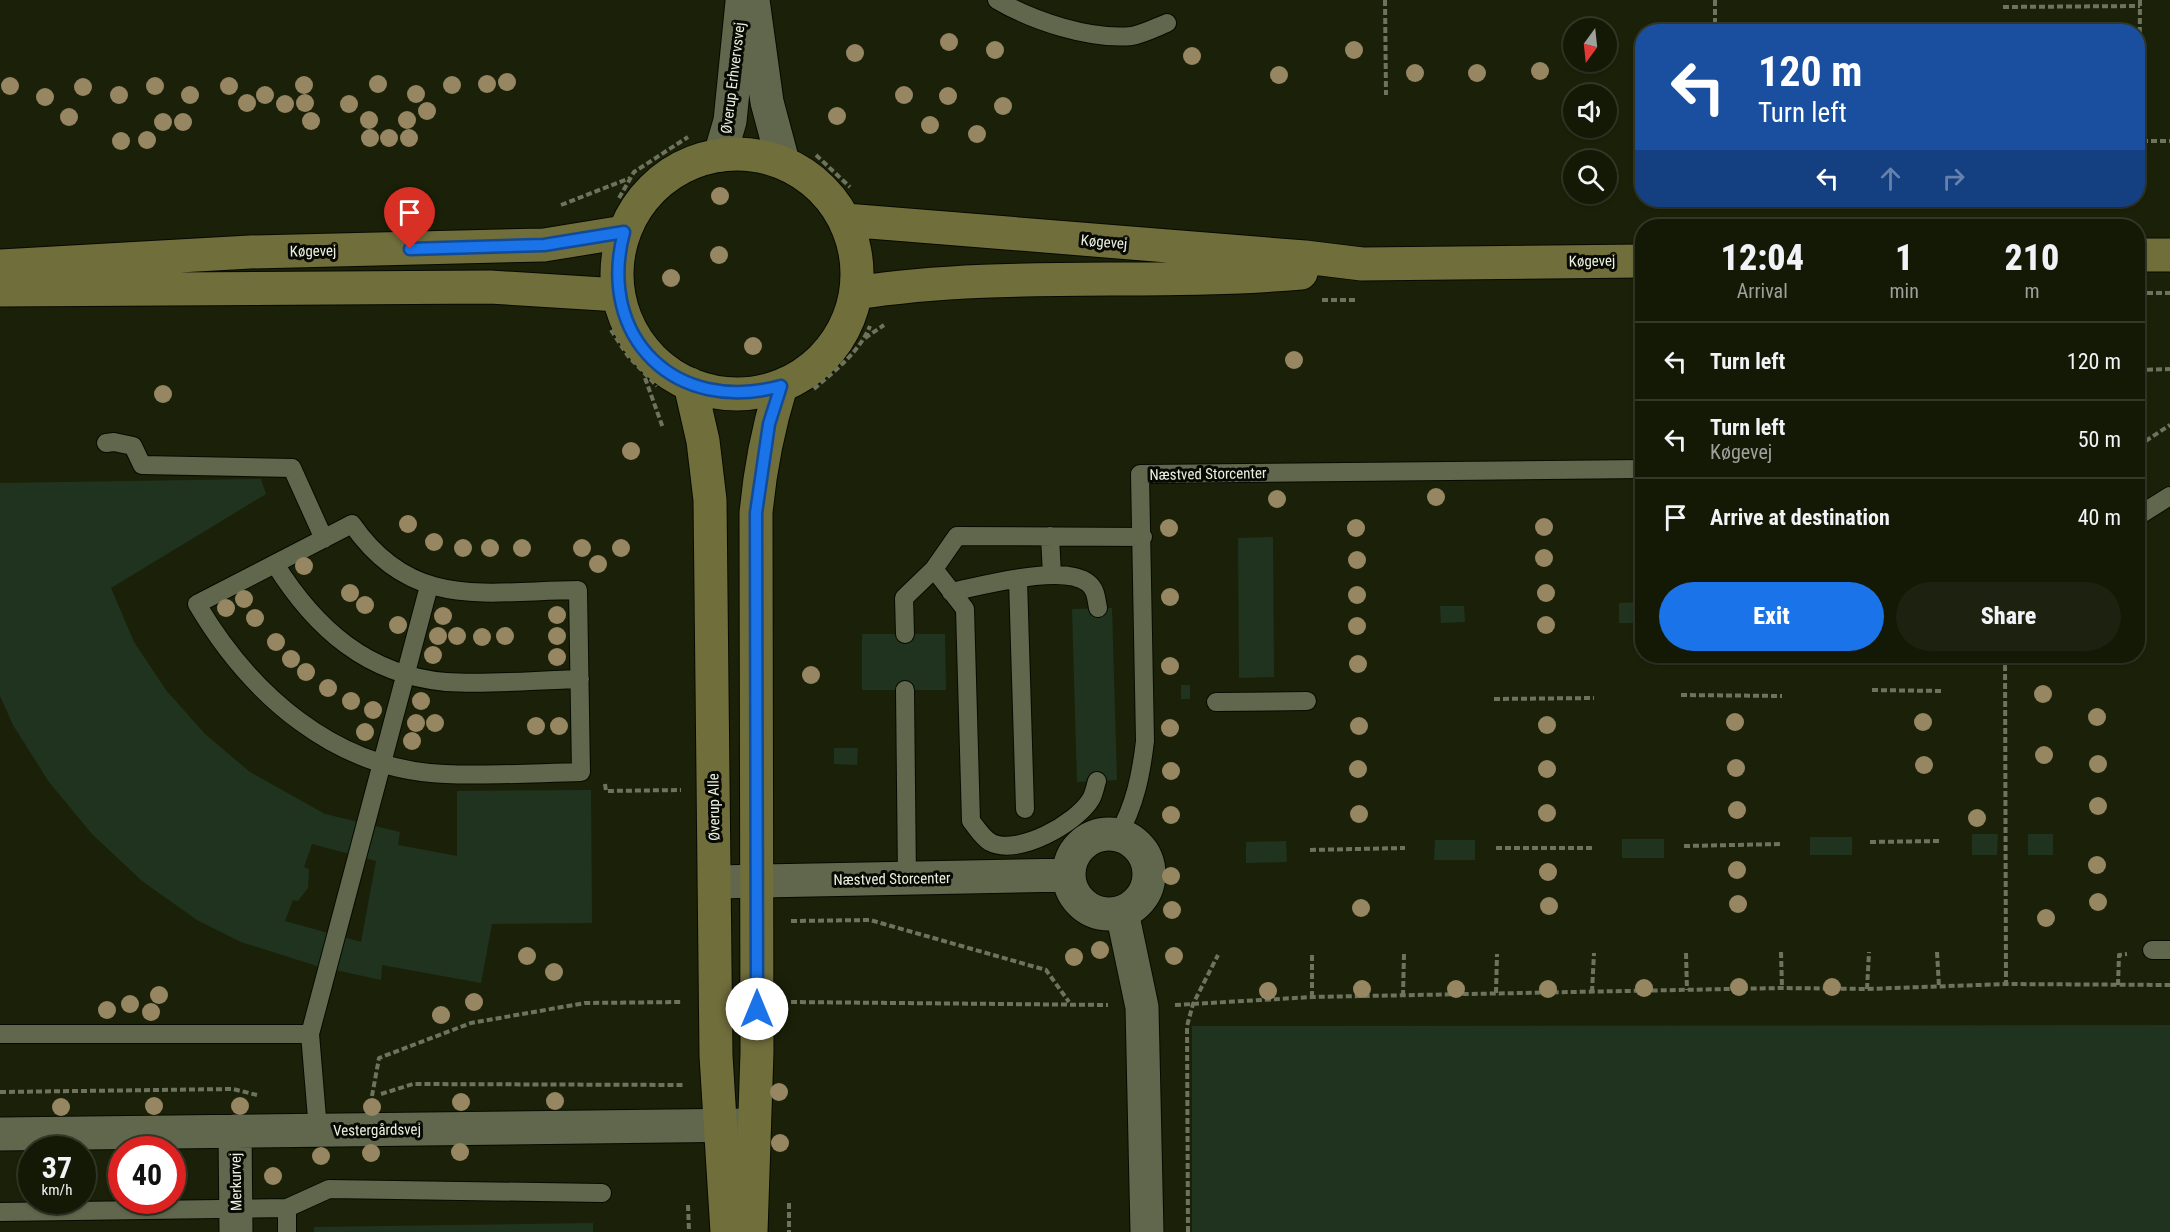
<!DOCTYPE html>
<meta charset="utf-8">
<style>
:root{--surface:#141906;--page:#1d2210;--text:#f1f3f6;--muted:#9da09b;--line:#333828;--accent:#1a73e8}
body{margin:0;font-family:"Roboto Condensed",sans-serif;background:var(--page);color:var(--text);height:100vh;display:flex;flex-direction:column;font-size:22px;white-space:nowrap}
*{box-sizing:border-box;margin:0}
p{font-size:20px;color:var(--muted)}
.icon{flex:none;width:33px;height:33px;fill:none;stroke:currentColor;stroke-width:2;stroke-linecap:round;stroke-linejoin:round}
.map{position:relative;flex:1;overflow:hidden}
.sheet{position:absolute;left:1635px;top:219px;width:510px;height:444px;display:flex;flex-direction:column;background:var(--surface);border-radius:24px;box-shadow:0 2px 4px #0004,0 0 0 2px var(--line)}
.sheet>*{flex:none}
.top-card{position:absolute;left:1635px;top:24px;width:510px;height:183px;border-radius:24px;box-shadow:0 2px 4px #0004,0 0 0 2px var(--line);background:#1a4fa0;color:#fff;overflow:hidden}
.needle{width:39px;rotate:195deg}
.buttons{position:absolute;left:1563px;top:18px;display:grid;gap:12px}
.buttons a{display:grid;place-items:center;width:54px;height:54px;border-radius:50%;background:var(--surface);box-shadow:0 2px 4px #0004,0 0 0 2px var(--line);font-size:30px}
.speed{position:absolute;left:18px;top:1136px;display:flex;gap:12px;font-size:30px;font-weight:700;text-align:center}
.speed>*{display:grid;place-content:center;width:78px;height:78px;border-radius:50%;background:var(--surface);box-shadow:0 2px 4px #0004,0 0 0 2px var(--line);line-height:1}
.speed small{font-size:15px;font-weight:400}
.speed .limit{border:9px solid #d22;background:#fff;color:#111}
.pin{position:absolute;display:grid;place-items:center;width:51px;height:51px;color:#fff;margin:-62px -26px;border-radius:50% 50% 50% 0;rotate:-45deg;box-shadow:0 0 6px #0007}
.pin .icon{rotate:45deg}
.me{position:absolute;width:66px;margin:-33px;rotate:0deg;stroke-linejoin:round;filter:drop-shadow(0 0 4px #0008)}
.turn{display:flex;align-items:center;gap:21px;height:126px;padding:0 24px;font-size:27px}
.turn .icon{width:78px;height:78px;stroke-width:2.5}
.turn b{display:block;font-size:42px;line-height:51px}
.lanes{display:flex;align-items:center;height:57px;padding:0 24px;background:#0003;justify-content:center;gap:30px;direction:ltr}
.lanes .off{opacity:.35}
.eta{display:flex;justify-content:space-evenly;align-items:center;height:102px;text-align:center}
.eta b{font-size:36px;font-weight:800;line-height:42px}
.button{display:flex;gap:12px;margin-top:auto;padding:12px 24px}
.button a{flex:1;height:69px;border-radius:36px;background:var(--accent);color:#fff;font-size:24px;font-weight:800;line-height:69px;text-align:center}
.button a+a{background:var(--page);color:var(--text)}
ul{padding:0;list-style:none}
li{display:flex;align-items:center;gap:18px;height:78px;padding:0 24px;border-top:2px solid var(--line)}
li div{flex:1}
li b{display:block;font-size:22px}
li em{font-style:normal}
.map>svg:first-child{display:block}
.building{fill:#20331f;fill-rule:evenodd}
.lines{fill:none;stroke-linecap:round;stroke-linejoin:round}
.lane-casing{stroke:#060a00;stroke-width:20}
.street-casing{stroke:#060a00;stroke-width:35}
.secondary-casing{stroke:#060a00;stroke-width:35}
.path{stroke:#6d735d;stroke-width:4;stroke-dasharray:6 3;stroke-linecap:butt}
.lane{stroke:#60674c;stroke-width:18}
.street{stroke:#60674c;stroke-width:33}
.secondary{stroke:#706e3b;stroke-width:33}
.tree{fill:#968662}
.route-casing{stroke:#114b97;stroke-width:15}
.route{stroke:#1a73e8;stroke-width:10}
.labels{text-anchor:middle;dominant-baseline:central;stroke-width:6;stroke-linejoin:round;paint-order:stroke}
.street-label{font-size:15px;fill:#ebf0e0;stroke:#070902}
</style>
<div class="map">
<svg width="2170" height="1232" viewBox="0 0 2170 1232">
<rect width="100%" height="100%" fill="#1b2108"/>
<path class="building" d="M 261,479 L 266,494 L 111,588 L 134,642 L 166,690 L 205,734 L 250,772 L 325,814 L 400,832 L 398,845 L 457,856 L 457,791 L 591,790 L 592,923 L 492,924 L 481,983 L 382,965 L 381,980 L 317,966 L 241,942 L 197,920 L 142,881 L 92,834 L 49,782 L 13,725 L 0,696 L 0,483 ZM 312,844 L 376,861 L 361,942 L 285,921 L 293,900 L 298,901 L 308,888 L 309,869 L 304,867 Z
M 1273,537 L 1274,677 L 1239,678 L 1238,538 Z
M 1642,602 L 1642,623 L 1619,623 L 1619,603 Z
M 1440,606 L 1464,606 L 1465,622 L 1441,623 Z
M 1112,608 L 1117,780 L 1077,782 L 1072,609 Z
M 862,634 L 945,634 L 946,690 L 862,690 Z
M 1181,685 L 1190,685 L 1190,699 L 1181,699 Z
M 834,748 L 858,748 L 857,765 L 834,764 Z
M 1972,834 L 1998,834 L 1997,855 L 1972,855 Z
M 2028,834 L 2053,834 L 2053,855 L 2028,855 Z
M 1810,837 L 1852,837 L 1852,855 L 1810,855 Z
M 1622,839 L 1664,839 L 1664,858 L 1622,858 Z
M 1435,840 L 1475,840 L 1475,860 L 1434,860 Z
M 1286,841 L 1287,862 L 1246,863 L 1246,842 Z
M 2170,1025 L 2170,1232 L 1192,1232 L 1192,1026 Z
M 593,1223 L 593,1232 L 314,1232 L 314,1227 Z"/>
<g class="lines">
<g class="lane-casing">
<path id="lane" d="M 997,0 C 1033,21 1090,40 1132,36 C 1143,34 1157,27 1167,23
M 106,443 L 114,442 L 133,446 L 142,465 L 292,468 L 324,539
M 2138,516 L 2170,496
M 352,524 C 412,611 485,591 578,590 L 581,772 C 536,773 490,776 445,774 C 335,770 250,694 197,604 Z
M 1050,536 L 1052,575
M 275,564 C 315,628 367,675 446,682 C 490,685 536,680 580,679
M 934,569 L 965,609 L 971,821 C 977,828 982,837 990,842 C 1017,857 1077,823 1091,799 C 1094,794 1095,787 1097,781
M 1018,580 L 1025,809
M 951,592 C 982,586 1063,563 1088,583 C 1096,589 1096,598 1098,608
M 905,634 L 904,598 L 934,569 L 957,536 L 1143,537
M 905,690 L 907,878
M 1216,702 L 1307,701
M 1118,835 C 1135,805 1141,775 1145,741 L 1140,474 L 1642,469
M 2152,950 L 2170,950
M 0,1034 L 310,1034 L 318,1130
M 310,1034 L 429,586
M 287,1208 L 287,1232
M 0,1212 L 287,1208 L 329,1189 L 602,1193"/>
</g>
<g class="street-casing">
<path id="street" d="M 753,0 L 767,102 L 783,162
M 720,155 L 730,121 L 742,2
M1069 874a40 40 0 1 1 80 0a40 40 0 1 1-80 0Z
M 715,882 L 1069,875
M 1122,912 L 1142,1007 L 1147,1232
M 235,1131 L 236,1232
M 0,1134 L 750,1125"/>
</g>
<g class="secondary-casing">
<path id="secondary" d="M617 274a120 120 0 1 1 240 0a120 120 0 1 1-240 0Z
M 845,220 L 1305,257 L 1362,264 L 1642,261
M 2138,255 L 2170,255
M 0,266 L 250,252 L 544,245 L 624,232
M 0,290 L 490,287 L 619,295
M 856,293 C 1003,270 1153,286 1301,273
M 690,384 L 703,441 L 710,500 L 716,1056 L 727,1232
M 751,1232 L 757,1052 L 756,513 C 760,469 768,428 781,386"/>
</g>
<path class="path" d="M 1385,0 L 1386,95
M 1715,0 L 1715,32
M 2140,0 L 2139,141 L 2170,141
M 2003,7 L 2140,6
M 816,155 L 850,187
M 619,198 L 634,172 L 688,137
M 561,205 L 630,178
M 2138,293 L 2170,293
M 1322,300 L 1357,300
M 611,330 L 628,356 L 657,386
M 865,338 L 884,325
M 2138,370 L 2170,369
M 645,378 L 663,428
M 814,389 C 835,370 859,353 870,326
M 2138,446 L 2170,425
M 2005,656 L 2006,984
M 1872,690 L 1942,691
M 1681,695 L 1782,696
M 1494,699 L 1594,698
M 605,784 L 606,791 L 681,790
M 1870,842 L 1939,841
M 1684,846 L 1781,844
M 1496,848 L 1594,848
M 1310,850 L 1405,848
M 791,921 L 870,920 L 1046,970 L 1069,1002
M 1781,952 L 1782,988
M 1937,952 L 1939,987
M 1686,953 L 1687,990
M 2118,985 L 2119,955 L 2127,954
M 1867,989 L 1869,952
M 1592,992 L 1594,953
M 1496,993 L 1497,954
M 1403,996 L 1404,954
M 1312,997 L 1312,955
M 791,1002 L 1108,1005
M 1175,1005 L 1312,997 L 1782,988 L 1867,989 L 2006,984 L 2170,985
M 0,1092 L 233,1089 L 257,1095
M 381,1094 L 413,1084 L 684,1085
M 372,1096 L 379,1058 L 471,1023 L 585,1003 L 682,1002
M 789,1203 L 789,1232
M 688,1205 L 689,1232
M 1188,1232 L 1187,1026 L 1193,1004 L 1218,955"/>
<use href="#lane" class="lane"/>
<use href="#street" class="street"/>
<use href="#secondary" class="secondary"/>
</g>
<g class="tree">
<circle cx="949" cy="42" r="9"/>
<circle cx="995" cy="50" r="9"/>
<circle cx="1354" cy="50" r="9"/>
<circle cx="855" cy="53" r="9"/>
<circle cx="1192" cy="56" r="9"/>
<circle cx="1540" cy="71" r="9"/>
<circle cx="1415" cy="73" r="9"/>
<circle cx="1477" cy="73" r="9"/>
<circle cx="1279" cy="75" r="9"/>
<circle cx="507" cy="82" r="9"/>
<circle cx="378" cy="84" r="9"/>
<circle cx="487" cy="84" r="9"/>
<circle cx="304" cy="85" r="9"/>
<circle cx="452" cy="85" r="9"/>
<circle cx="10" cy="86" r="9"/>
<circle cx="155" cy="86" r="9"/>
<circle cx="229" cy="86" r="9"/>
<circle cx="83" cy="87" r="9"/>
<circle cx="416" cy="94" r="9"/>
<circle cx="119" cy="95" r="9"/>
<circle cx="190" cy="95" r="9"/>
<circle cx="265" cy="95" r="9"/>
<circle cx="904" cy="95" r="9"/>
<circle cx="948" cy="96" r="9"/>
<circle cx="45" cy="97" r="9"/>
<circle cx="247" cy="103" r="9"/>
<circle cx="305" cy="103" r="9"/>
<circle cx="285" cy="104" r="9"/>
<circle cx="349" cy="104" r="9"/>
<circle cx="1003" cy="106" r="9"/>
<circle cx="427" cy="111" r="9"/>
<circle cx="837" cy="116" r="9"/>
<circle cx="69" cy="117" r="9"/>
<circle cx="369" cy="120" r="9"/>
<circle cx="407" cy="120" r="9"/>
<circle cx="311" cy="121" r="9"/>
<circle cx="163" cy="122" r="9"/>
<circle cx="183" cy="122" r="9"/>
<circle cx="930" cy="125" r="9"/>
<circle cx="977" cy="134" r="9"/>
<circle cx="370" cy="138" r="9"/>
<circle cx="389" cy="138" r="9"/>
<circle cx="409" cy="138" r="9"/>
<circle cx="147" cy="140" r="9"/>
<circle cx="121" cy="141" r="9"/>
<circle cx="720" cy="196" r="9"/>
<circle cx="719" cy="255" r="9"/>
<circle cx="671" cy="278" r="9"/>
<circle cx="753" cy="346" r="9"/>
<circle cx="1294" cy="360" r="9"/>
<circle cx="163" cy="394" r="9"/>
<circle cx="631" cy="451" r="9"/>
<circle cx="1436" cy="497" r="9"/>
<circle cx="1277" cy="499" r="9"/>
<circle cx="408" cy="524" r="9"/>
<circle cx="1544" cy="527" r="9"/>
<circle cx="1169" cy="528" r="9"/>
<circle cx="1356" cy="528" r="9"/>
<circle cx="434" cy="542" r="9"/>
<circle cx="463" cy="548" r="9"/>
<circle cx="490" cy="548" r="9"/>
<circle cx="522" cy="548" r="9"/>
<circle cx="582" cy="548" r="9"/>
<circle cx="621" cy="548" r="9"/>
<circle cx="1544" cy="558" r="9"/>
<circle cx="1357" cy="560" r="9"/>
<circle cx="598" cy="564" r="9"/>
<circle cx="304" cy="566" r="9"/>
<circle cx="350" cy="593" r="9"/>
<circle cx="1546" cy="593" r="9"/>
<circle cx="1357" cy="595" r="9"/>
<circle cx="1170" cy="597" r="9"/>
<circle cx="244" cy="599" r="9"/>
<circle cx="365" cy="605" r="9"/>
<circle cx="226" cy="608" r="9"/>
<circle cx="557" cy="615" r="9"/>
<circle cx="443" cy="616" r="9"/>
<circle cx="255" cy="618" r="9"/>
<circle cx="398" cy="625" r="9"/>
<circle cx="1546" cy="625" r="9"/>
<circle cx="1357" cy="626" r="9"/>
<circle cx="438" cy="636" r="9"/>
<circle cx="457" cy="636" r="9"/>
<circle cx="505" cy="636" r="9"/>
<circle cx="557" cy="636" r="9"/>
<circle cx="482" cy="637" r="9"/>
<circle cx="276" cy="642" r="9"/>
<circle cx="433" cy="655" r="9"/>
<circle cx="557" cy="657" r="9"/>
<circle cx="291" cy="659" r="9"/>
<circle cx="1358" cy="664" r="9"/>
<circle cx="1170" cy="666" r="9"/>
<circle cx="306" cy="672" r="9"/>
<circle cx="811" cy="675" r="9"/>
<circle cx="328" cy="688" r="9"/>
<circle cx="2043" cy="694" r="9"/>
<circle cx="351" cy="701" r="9"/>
<circle cx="421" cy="701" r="9"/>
<circle cx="373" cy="710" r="9"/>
<circle cx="2097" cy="717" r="9"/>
<circle cx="1735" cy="722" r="9"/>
<circle cx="1923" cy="722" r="9"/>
<circle cx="416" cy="723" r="9"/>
<circle cx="435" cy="723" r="9"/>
<circle cx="1547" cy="725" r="9"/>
<circle cx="536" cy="726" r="9"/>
<circle cx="559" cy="726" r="9"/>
<circle cx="1359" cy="726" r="9"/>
<circle cx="1170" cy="728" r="9"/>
<circle cx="365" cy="732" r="9"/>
<circle cx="412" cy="741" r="9"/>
<circle cx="2044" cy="755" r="9"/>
<circle cx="2098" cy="764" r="9"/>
<circle cx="1924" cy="765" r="9"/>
<circle cx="1736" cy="768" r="9"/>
<circle cx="1358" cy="769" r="9"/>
<circle cx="1547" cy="769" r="9"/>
<circle cx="1171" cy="771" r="9"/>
<circle cx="2098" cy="806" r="9"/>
<circle cx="1737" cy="810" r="9"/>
<circle cx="1547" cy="813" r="9"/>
<circle cx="1359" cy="814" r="9"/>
<circle cx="1171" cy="815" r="9"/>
<circle cx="1977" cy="818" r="9"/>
<circle cx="2097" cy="865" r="9"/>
<circle cx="1737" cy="870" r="9"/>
<circle cx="1548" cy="872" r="9"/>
<circle cx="1171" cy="876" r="9"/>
<circle cx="2098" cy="902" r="9"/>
<circle cx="1738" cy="904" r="9"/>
<circle cx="1549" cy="906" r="9"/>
<circle cx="1361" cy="908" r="9"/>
<circle cx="1172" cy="910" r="9"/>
<circle cx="2046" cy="918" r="9"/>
<circle cx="1100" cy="950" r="9"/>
<circle cx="527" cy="956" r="9"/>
<circle cx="1174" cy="956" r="9"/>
<circle cx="1074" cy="957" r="9"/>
<circle cx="554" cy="972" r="9"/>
<circle cx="1739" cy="987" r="9"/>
<circle cx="1832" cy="987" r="9"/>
<circle cx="1644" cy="988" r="9"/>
<circle cx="1362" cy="989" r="9"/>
<circle cx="1456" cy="989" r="9"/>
<circle cx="1548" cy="989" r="9"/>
<circle cx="1268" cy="991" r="9"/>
<circle cx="159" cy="995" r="9"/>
<circle cx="474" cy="1002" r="9"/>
<circle cx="130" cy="1004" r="9"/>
<circle cx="107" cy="1010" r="9"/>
<circle cx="151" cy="1012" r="9"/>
<circle cx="441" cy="1015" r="9"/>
<circle cx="779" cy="1092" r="9"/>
<circle cx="555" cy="1101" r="9"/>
<circle cx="461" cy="1102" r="9"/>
<circle cx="154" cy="1106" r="9"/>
<circle cx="240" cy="1106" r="9"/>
<circle cx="61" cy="1107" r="9"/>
<circle cx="372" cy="1107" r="9"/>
<circle cx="780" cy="1143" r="9"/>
<circle cx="460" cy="1152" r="9"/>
<circle cx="371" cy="1153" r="9"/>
<circle cx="321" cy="1156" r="9"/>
<circle cx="273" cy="1176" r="9"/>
</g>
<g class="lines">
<g class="route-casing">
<path id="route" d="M 410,249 L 544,245 L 624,232 C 596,338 676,415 781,386 L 769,424 L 756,513 L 757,1009"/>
</g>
<use href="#route" class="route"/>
</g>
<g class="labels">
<g class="street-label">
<text transform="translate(733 78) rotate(-83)">Øverup Erhvervsvej</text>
<text transform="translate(1104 242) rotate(5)">Køgevej</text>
<text transform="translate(313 251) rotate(-1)">Køgevej</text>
<text transform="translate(1592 261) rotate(-1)">Køgevej</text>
<text transform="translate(1208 474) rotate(-1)">Næstved Storcenter</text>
<text transform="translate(714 807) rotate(-91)">Øverup Alle</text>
<text transform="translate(892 879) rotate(-1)">Næstved Storcenter</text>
<text transform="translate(377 1130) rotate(-1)">Vestergårdsvej</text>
<text transform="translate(236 1182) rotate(-91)">Merkurvej</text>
</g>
</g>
</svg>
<div class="buttons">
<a><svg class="needle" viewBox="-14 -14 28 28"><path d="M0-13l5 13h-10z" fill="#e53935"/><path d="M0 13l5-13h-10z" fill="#9da09b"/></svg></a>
<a><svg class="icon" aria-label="sound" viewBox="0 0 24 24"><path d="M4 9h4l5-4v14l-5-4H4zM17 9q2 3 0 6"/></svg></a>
<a><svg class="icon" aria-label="search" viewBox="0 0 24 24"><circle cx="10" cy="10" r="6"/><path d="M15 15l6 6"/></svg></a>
</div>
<div class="speed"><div>37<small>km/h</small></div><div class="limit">40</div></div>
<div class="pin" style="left:410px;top:249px;background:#d93025"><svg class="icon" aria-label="arrive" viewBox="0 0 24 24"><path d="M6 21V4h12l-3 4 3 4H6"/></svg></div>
<svg class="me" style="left:757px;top:1009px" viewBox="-20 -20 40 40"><circle r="19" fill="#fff"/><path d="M0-13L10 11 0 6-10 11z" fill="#1a73e8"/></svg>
<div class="top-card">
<div class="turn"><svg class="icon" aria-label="left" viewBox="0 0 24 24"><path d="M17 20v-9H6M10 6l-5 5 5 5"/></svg><div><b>120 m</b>Turn left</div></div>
<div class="lanes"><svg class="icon" aria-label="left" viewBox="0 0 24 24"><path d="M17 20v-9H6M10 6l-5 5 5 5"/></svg><svg class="icon off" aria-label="ahead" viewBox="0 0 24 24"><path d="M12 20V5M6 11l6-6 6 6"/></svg><svg class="icon off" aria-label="right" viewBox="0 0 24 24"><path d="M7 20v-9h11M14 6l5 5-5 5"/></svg></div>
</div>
<section class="sheet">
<div class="eta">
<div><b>12:04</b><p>Arrival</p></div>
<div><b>1</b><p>min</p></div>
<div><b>210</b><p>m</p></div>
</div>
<ul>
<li><svg class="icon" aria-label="left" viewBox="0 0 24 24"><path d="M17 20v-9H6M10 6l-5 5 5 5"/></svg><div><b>Turn left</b></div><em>120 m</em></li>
<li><svg class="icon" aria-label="left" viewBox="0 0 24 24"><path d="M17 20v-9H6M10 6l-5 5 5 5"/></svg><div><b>Turn left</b><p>Køgevej</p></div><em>50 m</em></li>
<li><svg class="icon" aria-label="arrive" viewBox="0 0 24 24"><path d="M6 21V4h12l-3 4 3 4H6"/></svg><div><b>Arrive at destination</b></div><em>40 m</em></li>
</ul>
<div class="button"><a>Exit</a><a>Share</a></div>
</section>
</div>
